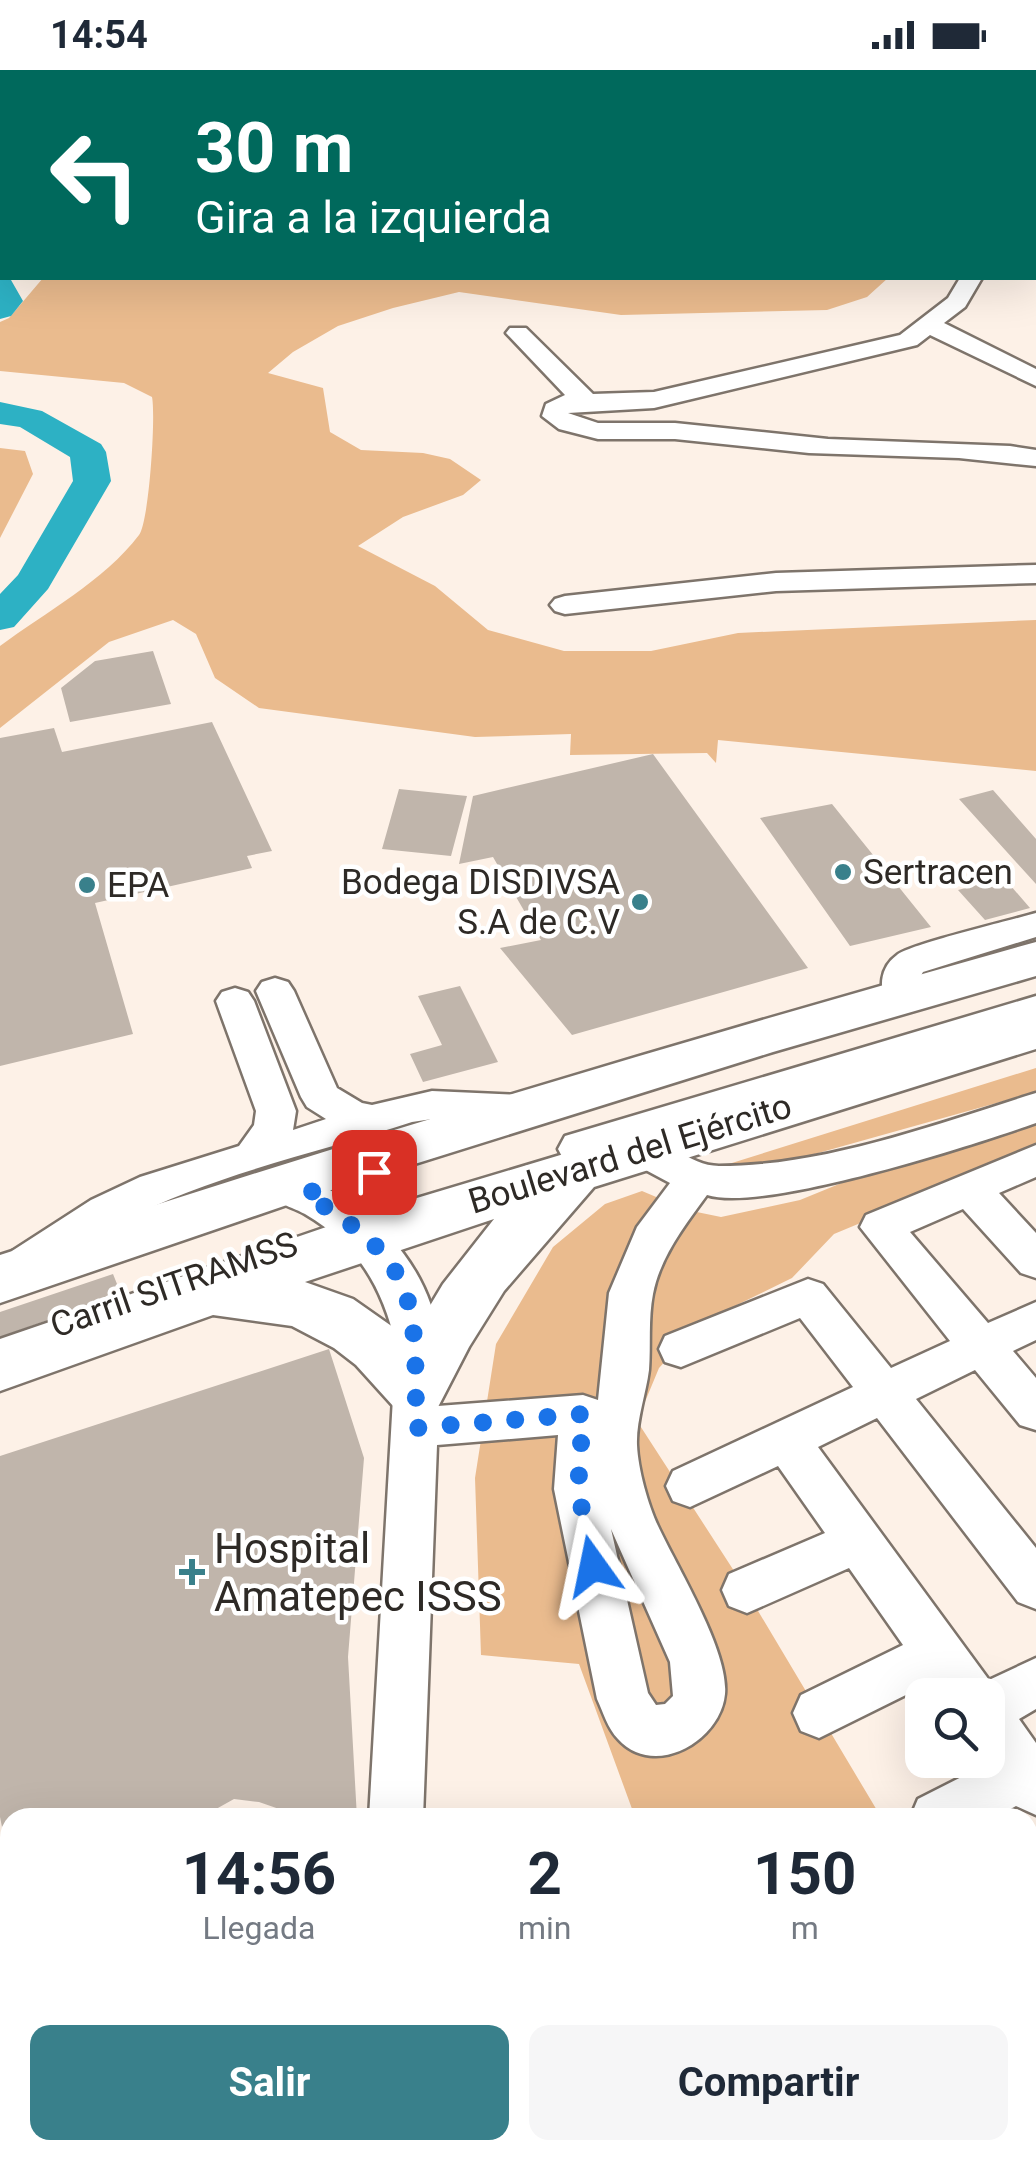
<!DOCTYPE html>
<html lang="es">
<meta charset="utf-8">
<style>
:root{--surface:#fff;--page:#f6f6f7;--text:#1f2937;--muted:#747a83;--accent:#39808b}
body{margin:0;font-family:Roboto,sans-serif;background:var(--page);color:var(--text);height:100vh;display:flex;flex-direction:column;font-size:38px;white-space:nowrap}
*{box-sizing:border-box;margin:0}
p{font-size:32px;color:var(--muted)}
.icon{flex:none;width:55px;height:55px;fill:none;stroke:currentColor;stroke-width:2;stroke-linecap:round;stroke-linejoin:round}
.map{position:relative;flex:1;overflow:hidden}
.panel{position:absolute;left:0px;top:1738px;width:1038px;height:352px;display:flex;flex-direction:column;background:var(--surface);border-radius:30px 30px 0 0;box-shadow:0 10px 40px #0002}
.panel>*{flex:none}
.banner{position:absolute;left:0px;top:0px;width:1038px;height:210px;box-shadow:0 10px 40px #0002;background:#00695c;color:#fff;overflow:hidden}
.buttons{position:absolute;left:905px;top:1608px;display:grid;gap:20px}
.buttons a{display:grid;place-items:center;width:100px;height:100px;border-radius:20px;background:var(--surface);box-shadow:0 10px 40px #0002;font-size:50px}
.pin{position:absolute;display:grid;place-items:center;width:85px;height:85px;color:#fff;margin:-42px;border-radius:20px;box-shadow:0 5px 15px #0006}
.me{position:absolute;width:110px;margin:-55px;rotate:348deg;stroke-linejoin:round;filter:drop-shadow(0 0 8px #0008)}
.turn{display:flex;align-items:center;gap:35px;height:210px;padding:0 30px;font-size:45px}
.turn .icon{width:130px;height:130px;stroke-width:2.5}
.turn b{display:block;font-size:70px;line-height:85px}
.eta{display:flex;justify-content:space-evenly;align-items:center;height:170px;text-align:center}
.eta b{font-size:60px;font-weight:700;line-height:70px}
.button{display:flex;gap:20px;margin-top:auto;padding:20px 30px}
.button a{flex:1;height:115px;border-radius:20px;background:var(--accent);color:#fff;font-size:40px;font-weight:700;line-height:115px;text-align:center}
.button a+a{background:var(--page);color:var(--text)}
.status{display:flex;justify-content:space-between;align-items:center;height:70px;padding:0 50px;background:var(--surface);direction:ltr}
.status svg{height:28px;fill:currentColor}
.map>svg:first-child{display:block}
.green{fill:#eabb8e}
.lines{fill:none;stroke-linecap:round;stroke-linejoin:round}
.river{fill:#2db1c4;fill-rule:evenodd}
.building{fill:#c0b5ab}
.minor-casing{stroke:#7e746b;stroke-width:5}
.major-casing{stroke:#7e746b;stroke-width:5}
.highway-casing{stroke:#7e746b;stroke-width:5}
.minor{fill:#fff;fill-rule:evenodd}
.major{fill:#fff;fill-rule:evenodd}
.highway{fill:#fff;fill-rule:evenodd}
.route{stroke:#1a73e8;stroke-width:18;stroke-dasharray:0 32.4}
.poi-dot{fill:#39808b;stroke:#fff;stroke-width:4}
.labels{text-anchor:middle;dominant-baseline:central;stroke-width:9;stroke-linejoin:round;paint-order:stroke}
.poi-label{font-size:35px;fill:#2e2a26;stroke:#fff;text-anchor:start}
.street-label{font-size:35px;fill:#2e2a26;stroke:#fff}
.near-poi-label{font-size:42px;fill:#2e2a26;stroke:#fff;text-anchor:start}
</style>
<div class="status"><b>14:54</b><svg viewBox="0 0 49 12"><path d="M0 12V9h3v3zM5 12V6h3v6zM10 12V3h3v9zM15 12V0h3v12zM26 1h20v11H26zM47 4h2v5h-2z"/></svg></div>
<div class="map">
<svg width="1036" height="2089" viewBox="0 0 1036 2089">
<rect width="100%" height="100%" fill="#fdf1e7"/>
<path class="green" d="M 43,208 L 888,208 L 867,227 L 827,240 L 621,245 L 459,222 L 393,238 L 338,256 L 293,282 L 268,303 L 323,318 L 330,362 L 361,380 L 423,383 L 450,389 L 481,410 L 463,425 L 403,447 L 358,476 L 435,516 L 488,560 L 564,581 L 651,581 L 738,563 L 1036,550 L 1036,701 L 718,670 L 716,693 L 707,683 L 570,685 L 571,664 L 475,667 L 259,638 L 215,608 L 196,564 L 173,550 L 109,572 L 0,658 L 0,576 C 46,542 104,511 139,465 C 149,452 156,347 152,327 L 124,313 L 0,301 L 0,252 L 9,248 Z
M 0,378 L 25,381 L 33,404 L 0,468 Z
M 1036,998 L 1036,1022 L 733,1107 L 703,1102 Z
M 1036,1055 L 1036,1080 L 834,1164 L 792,1208 L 700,1253 L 659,1298 L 637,1351 L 736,1504 L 881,1747 L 635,1747 L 579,1594 L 481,1585 L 475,1408 L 496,1274 L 553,1177 L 605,1134 L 642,1121 L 687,1140 L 721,1147 L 800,1130 L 888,1094 Z"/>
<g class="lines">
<path class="river" d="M 0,208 L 11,210 L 23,231 L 11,246 L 0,249 Z
M 0,332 L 42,341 L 101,374 L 106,382 L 111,411 L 48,519 L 14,557 L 0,560 L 0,524 L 18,505 L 73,411 L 70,387 L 20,357 L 0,354 Z"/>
</g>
<path class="building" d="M 153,581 L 171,634 L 70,652 L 61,618 L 95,591 Z
M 212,652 L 272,781 L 247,786 L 252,798 L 95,833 L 133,964 L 0,996 L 0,668 L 54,658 L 62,682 Z
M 653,684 L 808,898 L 572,965 L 500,878 L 541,870 L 493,787 L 459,794 L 473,726 Z
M 399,719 L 467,726 L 451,786 L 382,779 Z
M 993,720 L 1036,769 L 1036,814 L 959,729 Z
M 832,734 L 931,857 L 850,876 L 760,748 Z
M 1004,808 L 1030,838 L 985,850 L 958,820 Z
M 460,916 L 498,992 L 423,1012 L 410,984 L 442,975 L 418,926 Z
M 113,1204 L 121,1224 L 0,1267 L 0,1242 Z
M 329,1279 L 364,1388 L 348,1587 L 357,1748 L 290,1748 L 282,1740 L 259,1732 L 234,1729 L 200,1748 L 10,1748 L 8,1787 L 0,1747 L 0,1386 Z
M 460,2080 L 759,2080 L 760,2089 L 460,2089 Z"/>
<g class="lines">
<g class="minor-casing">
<path id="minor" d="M 384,0 L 404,0 L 405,2 L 385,2 Z
M 467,0 L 487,0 L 488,2 L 468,2 Z
M 617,0 L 636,0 L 637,2 L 618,2 Z
M 665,0 L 683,0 L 683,2 L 665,2 Z
M 856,0 L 875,0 L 876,2 L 857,2 Z
M 0,89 L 2,89 L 2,101 L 0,101 Z
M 1035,159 L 1036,159 L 1036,173 L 1035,173 Z
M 960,208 L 982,208 L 965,237 L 944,253 L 1036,299 L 1036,316 L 930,265 L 917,275 L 654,338 L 568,343 L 598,353 L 675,353 L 828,369 L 1010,376 L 1036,380 L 1036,396 L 959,388 L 809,383 L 675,369 L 598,369 L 559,359 L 542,346 L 546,334 L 565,325 L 506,263 L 510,258 L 526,258 L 593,324 L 654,322 L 900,265 L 948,228 Z
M 1036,495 L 1036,513 L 776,521 L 565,544 L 555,541 L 550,535 L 555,529 L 565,526 L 776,503 Z
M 1036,843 L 1036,867 L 923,902 C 916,912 921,924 914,935 L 901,939 L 888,935 C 878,919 880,897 897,885 C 911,874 1012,850 1036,843 Z
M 275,908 L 288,912 L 294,921 L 337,1018 L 362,1033 L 372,1035 L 432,1021 L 521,1025 L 535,1030 L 541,1040 L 535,1050 L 521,1055 L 432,1049 L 412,1052 C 320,1082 208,1106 124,1151 C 91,1168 50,1218 12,1205 L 5,1193 L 12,1181 L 91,1130 L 140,1107 L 239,1076 L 254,1055 L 256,1041 L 216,931 L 222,922 L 235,918 L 248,922 L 254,931 L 296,1041 L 293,1060 L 326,1049 L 307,1037 L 301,1027 L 256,921 L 262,912 Z
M 1036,1023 L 1036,1053 C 974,1075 763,1143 707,1125 C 685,1155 660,1187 653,1224 C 648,1249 651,1275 649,1300 C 646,1324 636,1351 637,1375 C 638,1399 648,1435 658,1456 C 677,1497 729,1581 725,1624 C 721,1670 655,1710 618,1669 C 608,1659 603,1642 597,1629 L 554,1419 L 558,1365 L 437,1375 L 423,1748 L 369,1748 L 396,1275 C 382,1216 358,1175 305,1144 C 288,1135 269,1132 260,1115 L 266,1104 L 281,1099 C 362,1125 428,1186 440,1273 C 443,1293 439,1316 438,1336 L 583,1325 L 598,1330 L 609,1223 L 637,1157 L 670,1113 L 627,1090 L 621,1079 L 627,1068 C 661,1058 684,1096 719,1096 C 825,1096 936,1054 1036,1023 ZM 611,1459 L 670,1592 L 673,1626 L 665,1634 L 656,1635 L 648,1623 Z
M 1036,1075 L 1036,1107 L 999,1123 L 1036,1163 L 1036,1208 L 1021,1203 L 963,1139 L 910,1162 L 988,1253 L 1036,1232 L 1036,1270 L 1013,1281 L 1036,1308 L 1036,1360 L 1020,1355 L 975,1300 L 916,1329 L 1036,1478 L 1036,1539 L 1018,1532 L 877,1348 L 818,1377 L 989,1610 L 1036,1588 L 1036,1639 L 1019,1649 L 1036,1673 L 1036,1745 L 1016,1736 L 994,1748 L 910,1748 L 918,1729 L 987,1694 L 988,1625 L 938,1625 L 930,1613 L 819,1668 L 801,1661 L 793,1643 L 801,1625 L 903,1575 L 849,1498 L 747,1543 L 729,1536 L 722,1520 L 729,1504 L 825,1463 L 778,1396 L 690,1437 L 673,1431 L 666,1416 L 673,1401 L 853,1317 L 800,1248 L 681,1297 L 665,1292 L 659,1279 L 665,1266 L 808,1209 L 823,1214 L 891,1298 L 950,1271 L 860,1157 L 866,1145 Z
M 345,2080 L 407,2080 L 407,2089 L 345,2089 Z"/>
</g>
<g class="major-casing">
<path id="major" d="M 1035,8 L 1036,8 L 1036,22 L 1035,22 Z
M 0,157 L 2,157 L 2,173 L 0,173 Z
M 1036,926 L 1036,959 L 583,1098 L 565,1092 L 558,1079 L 565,1066 Z"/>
</g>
<g class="highway-casing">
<path id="highway" d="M 1036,872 L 1036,906 L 773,982 L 325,1122 L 0,1233 L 0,1185 C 343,1073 688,969 1036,872 Z
M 1036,942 L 1036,979 L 594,1117 L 504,1221 L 469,1277 L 438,1337 L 416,1344 L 394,1337 L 356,1295 L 334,1278 L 292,1256 L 213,1245 L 0,1321 L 0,1269 L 367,1143 ZM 494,1149 L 443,1214 L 410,1269 L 353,1229 L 305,1212 Z"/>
</g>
<use href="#minor" class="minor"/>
<use href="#major" class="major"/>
<use href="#highway" class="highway"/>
</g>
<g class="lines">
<path class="route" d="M 374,1102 L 304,1124 C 422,1193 415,1231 416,1358 L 583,1344 L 578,1419 L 593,1496"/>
</g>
<g class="poi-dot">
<circle cx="843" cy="802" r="10"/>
<circle cx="87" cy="815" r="10"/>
<circle cx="640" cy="832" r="10"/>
<path d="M187 1487h10v10h10v10h-10v10h-10v-10h-10v-10h10z"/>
</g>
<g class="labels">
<g class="poi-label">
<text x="863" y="802">Sertracen</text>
<text x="620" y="812" text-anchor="end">Bodega DISDIVSA<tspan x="620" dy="40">S.A de C.V</tspan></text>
<text x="107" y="815">EPA</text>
</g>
<g class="street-label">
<text transform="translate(630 1084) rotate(-17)">Boulevard del Ejército</text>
<text transform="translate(174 1215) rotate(-19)">Carril SITRAMSS</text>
</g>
<g class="near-poi-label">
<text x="214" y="1478">Hospital<tspan x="214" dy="48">Amatepec ISSS</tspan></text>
</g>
</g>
</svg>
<div class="buttons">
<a><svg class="icon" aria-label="search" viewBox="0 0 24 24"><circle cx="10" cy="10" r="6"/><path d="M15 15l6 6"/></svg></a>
</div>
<div class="pin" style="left:374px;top:1102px;background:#d93025"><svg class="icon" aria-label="arrive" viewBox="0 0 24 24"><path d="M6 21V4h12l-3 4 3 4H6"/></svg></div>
<svg class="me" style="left:593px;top:1496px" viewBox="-20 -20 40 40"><path d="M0-17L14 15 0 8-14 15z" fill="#1a73e8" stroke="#fff" stroke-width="4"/></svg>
<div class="banner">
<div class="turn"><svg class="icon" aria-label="left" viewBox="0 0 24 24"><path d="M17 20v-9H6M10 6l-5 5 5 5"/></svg><div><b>30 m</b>Gira a la izquierda</div></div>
</div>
<section class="panel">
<div class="eta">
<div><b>14:56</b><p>Llegada</p></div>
<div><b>2</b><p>min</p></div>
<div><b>150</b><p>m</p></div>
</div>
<div class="button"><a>Salir</a><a>Compartir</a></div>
</section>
</div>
